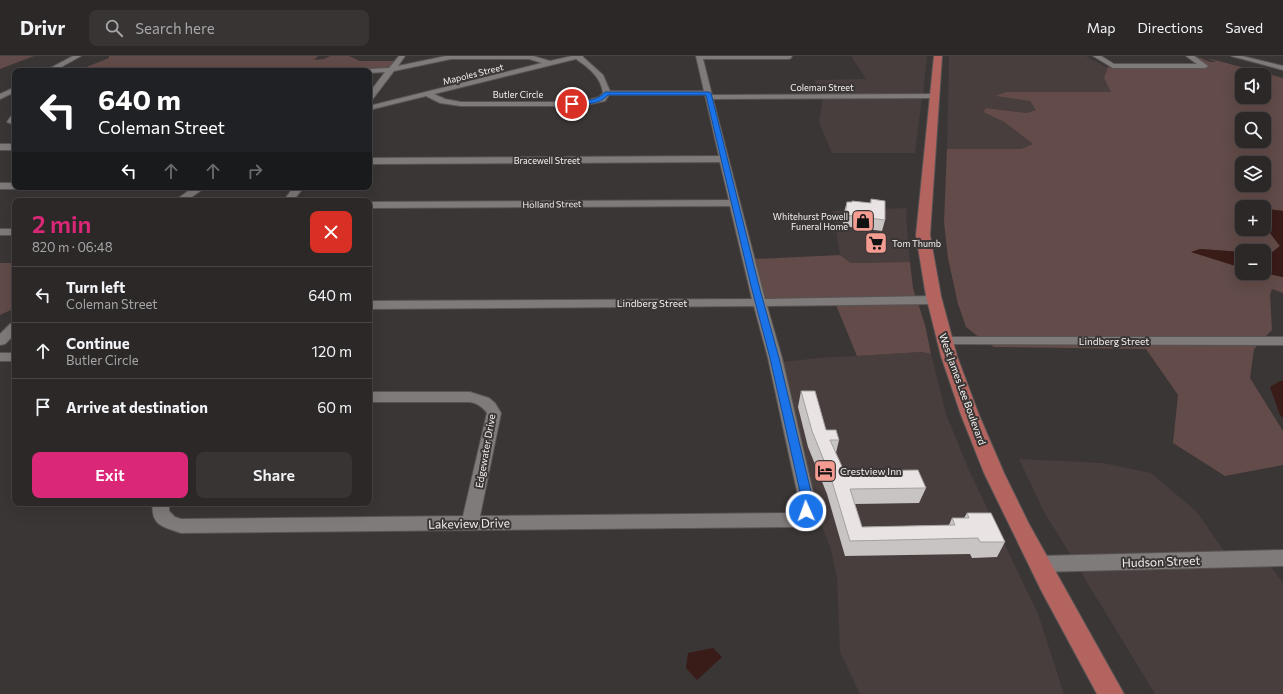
<!DOCTYPE html>
<meta charset="utf-8">
<style>
:root{--surface:#2c2828;--page:#383434;--text:#f1f3f6;--muted:#a6a6a8;--line:#484445;--accent:#db2777}
body{margin:0;font-family:Commissioner,sans-serif;background:var(--page);color:var(--text);height:100vh;display:flex;flex-direction:column;font-size:15px;white-space:nowrap}
*{box-sizing:border-box;margin:0}
p{font-size:13px;color:var(--muted)}
.icon{flex:none;width:22px;height:22px;fill:none;stroke:currentColor;stroke-width:2;stroke-linecap:round;stroke-linejoin:round}
.map{position:relative;flex:1;overflow:hidden}
.side{position:absolute;left:12px;top:142px;width:360px;height:308px;display:flex;flex-direction:column;background:var(--surface);border-radius:8px;box-shadow:0 4px 16px #0002,0 0 0 1px var(--line)}
.side>*{flex:none}
.top-card{position:absolute;left:12px;top:12px;width:360px;height:122px;border-radius:8px;box-shadow:0 4px 16px #0002,0 0 0 1px var(--line);background:#202124;color:#fff;overflow:hidden}
.controls{position:absolute;left:1235px;top:12px;display:grid;gap:8px}
.controls a{display:grid;place-items:center;width:36px;height:36px;border-radius:8px;background:var(--surface);box-shadow:0 4px 16px #0002,0 0 0 1px var(--line);font-size:20px}
.pin{position:absolute;display:grid;place-items:center;width:34px;height:34px;color:#fff;margin:-17px;border:2px solid #fff;border-radius:50%;box-shadow:0 1px 4px #0007}
.me{position:absolute;width:44px;margin:-22px;rotate:358deg;stroke-linejoin:round;filter:drop-shadow(0 0 3px #0008)}
.turn{display:flex;align-items:center;gap:14px;height:84px;padding:0 20px;font-size:18px}
.turn .icon{width:52px;height:52px;stroke-width:2.5}
.turn b{display:block;font-size:28px;line-height:34px}
.lanes{display:flex;align-items:center;height:38px;padding:0 20px;background:#0003;justify-content:center;gap:20px;direction:ltr}
.lanes .off{opacity:.35}
.round{display:grid;place-items:center;flex:none;width:42px;height:42px;border-radius:8px;background:var(--page)}
.headline{display:flex;align-items:center;justify-content:space-between;height:68px;padding:0 20px}
h1{font-size:24px;font-weight:600;line-height:30px;color:var(--accent)}
.action{display:flex;gap:8px;margin-top:auto;padding:8px 20px}
.action a{flex:1;height:46px;border-radius:8px;background:var(--accent);color:#fff;font-size:16px;font-weight:600;line-height:46px;text-align:center}
.action a+a{background:var(--page);color:var(--text)}
ul{padding:0;list-style:none}
li{display:flex;align-items:center;gap:12px;height:56px;padding:0 20px;border-top:1px solid var(--line)}
li div{flex:1}
li b{display:block;font-size:15px}
li em{font-style:normal}
header{display:flex;align-items:center;gap:24px;box-sizing:border-box;height:56px;padding:0 20px;background:var(--surface);border-bottom:1px solid var(--line)}
header strong{font-size:19px}
nav{display:flex;gap:22px;margin-inline-start:auto;font-size:14px}
.search{width:280px;height:36px;background:var(--page);display:flex;align-items:center;gap:10px;box-sizing:border-box;padding:0 14px;border-radius:8px;color:var(--muted);font-size:15px}
.map>svg:first-child{display:block}
.built{fill:#483e3d}
.green{fill:#624b48;fill-rule:evenodd}
.water{fill:#391b18}
.lines{fill:none;stroke-linecap:round;stroke-linejoin:round}
.minor-casing{stroke:#585454;stroke-width:2}
.major-casing{stroke:#585454;stroke-width:2}
.minor{fill:#807b7b;fill-rule:evenodd}
.major{fill:#b3645f;fill-rule:evenodd}
.wall{fill:#c8c4c3}
.building{fill:#e9e4e3;stroke:#a3a09f}
.route{fill:#1a73e8;stroke:#114b97}
.labels{text-anchor:middle;dominant-baseline:central;stroke-width:4;stroke-linejoin:round;paint-order:stroke}
.far-street-label{font-size:9px;fill:#f4f2f1;stroke:#3a3635}
.far-poi-label{font-size:9px;fill:#f4f2f1;stroke:#3a3635;text-anchor:end}
.street-label{font-size:10px;fill:#f4f2f1;stroke:#3a3635}
.poi-label{font-size:10px;fill:#f4f2f1;stroke:#3a3635;text-anchor:start}
.near-street-label{font-size:12px;fill:#f4f2f1;stroke:#3a3635}
</style>
<header>
<strong>Drivr</strong>
<div class="search"><svg class="icon" aria-label="search" viewBox="0 0 24 24"><circle cx="10" cy="10" r="6"/><path d="M15 15l6 6"/></svg>Search here</div>
<nav><a>Map</a><a>Directions</a><a>Saved</a></nav>
</header>
<div class="map">
<svg width="1283" height="638" viewBox="0 0 1283 638">
<rect width="100%" height="100%" fill="#3a3635"/>
<path class="built" d="M 851,0 L 927,0 L 923,39 L 823,40 L 814,24 L 866,23 Z
M 949,0 L 1086,0 L 1108,12 L 1104,22 L 1112,36 L 1006,36 L 996,40 L 1030,45 L 1037,54 L 1027,57 L 986,52 L 983,56 L 1004,66 L 1033,88 L 1021,93 L 947,93 Z
M 922,41 L 915,97 L 832,97 L 819,66 L 823,42 Z
M 907,152 L 906,159 L 910,206 L 851,207 L 840,199 L 833,155 Z
M 922,296 L 931,298 L 946,358 L 968,412 L 1038,558 L 1064,638 L 860,638 L 840,596 L 837,522 L 831,494 L 814,449 L 782,306 L 819,302 Z
M 1019,403 L 1103,407 L 1151,417 L 1197,456 L 1226,498 L 1072,501 L 1044,456 Z
M 1269,508 L 1283,527 L 1283,638 L 1155,638 L 1079,513 Z"/>
<path class="green" d="M 0,0 L 34,0 L 0,13 Z
M 109,0 L 318,0 L 314,4 L 324,3 L 330,0 L 349,0 L 360,5 L 395,5 L 387,13 L 364,14 L 76,15 L 109,2 Z
M 1192,0 C 1201,0 1207,7 1216,6 L 1207,2 L 1283,22 L 1283,155 L 1269,153 L 1264,156 L 1264,151 L 1242,151 L 1242,173 L 1264,173 L 1264,169 L 1280,190 L 1270,198 L 1264,197 L 1264,195 L 1242,196 L 1200,193 L 1192,196 L 1242,212 L 1242,217 L 1264,217 L 1283,221 L 1283,237 L 1272,233 L 1270,239 L 1272,274 L 1264,282 L 980,282 L 966,271 L 958,248 L 948,202 L 944,166 L 947,93 L 1021,93 L 1033,88 L 1004,66 L 983,56 L 986,52 L 1027,57 L 1036,54 L 1030,45 L 995,40 L 1006,36 L 1111,36 L 1104,22 L 1108,11 L 1202,12 L 1208,10 ZM 1242,19 L 1264,19 L 1264,41 L 1242,41 ZM 1242,63 L 1264,63 L 1264,85 L 1242,85 ZM 1242,107 L 1264,107 L 1264,129 L 1242,129 Z
M 840,199 L 851,207 L 910,206 L 913,232 L 916,242 L 764,244 L 754,203 Z
M 0,207 L 15,207 L 15,252 L 0,259 Z
M 918,247 L 925,269 L 931,298 L 922,296 L 857,300 L 836,249 Z
M 989,288 L 1259,288 L 1254,293 L 1250,322 L 1283,375 L 1283,409 L 1225,420 L 1173,387 L 1178,339 L 1146,293 L 994,291 Z"/>
<path class="water" d="M 1269,153 L 1283,155 L 1283,221 L 1264,217 L 1264,197 L 1270,198 L 1280,190 L 1264,169 L 1264,156 Z
M 1200,193 L 1242,196 L 1242,212 L 1191,196 Z
M 1280,325 L 1283,325 L 1283,362 L 1280,359 L 1270,331 Z
M 713,592 L 722,601 L 697,624 L 686,612 L 688,597 Z"/>
<g class="lines">
<g class="minor-casing">
<path id="minor" d="M 73,0 L 81,0 L 54,15 L 45,15 Z
M 399,0 L 405,0 L 398,10 L 446,0 L 533,0 L 550,5 L 572,0 L 583,0 L 583,1 L 603,19 L 610,35 L 704,35 L 696,0 L 792,0 L 791,2 L 789,3 L 703,3 L 712,39 L 938,38 L 939,40 L 935,42 L 713,43 L 765,243 L 934,240 L 938,241 L 940,244 L 938,247 L 934,248 L 767,250 L 782,302 L 814,440 C 815,460 811,465 792,471 L 181,477 C 163,471 150,469 153,447 L 169,447 L 169,455 L 175,461 L 181,463 L 463,460 L 487,357 C 483,351 477,347 470,346 L 369,346 L 369,336 L 470,336 L 489,342 L 495,347 L 501,357 L 480,460 L 791,457 L 797,453 L 798,440 L 768,302 L 754,250 L 369,253 L 369,245 L 752,243 L 730,150 L 369,152 L 369,146 L 729,144 L 720,106 L 369,108 L 369,102 L 719,100 L 705,39 L 609,39 L 605,45 L 581,50 L 461,50 L 440,47 L 426,40 L 369,54 L 369,50 L 542,7 L 529,3 L 451,3 L 394,15 L 372,44 L 369,44 L 369,37 L 385,16 L 369,17 L 369,15 L 365,15 L 369,13 L 389,12 ZM 576,3 C 589,12 601,21 603,37 L 599,41 L 581,46 L 461,46 L 445,43 L 434,38 Z
M 1093,0 L 1101,0 L 1114,8 L 1197,8 L 1186,0 L 1194,0 L 1208,10 L 1205,12 L 1113,12 Z
M 1231,0 L 1242,0 L 1283,10 L 1283,14 Z
M 15,31 L 15,36 L 0,43 L 0,38 Z
M 12,59 L 15,59 L 15,69 L 7,66 Z
M 0,88 L 15,88 L 15,94 L 0,94 Z
M 0,127 L 15,127 L 15,131 L 19,131 L 15,133 L 0,133 Z
M 194,131 L 206,131 L 186,145 L 174,145 Z
M 294,131 L 304,131 L 293,145 L 283,145 Z
M 0,173 L 15,173 L 15,179 L 0,179 Z
M 15,267 L 15,278 L 5,288 L 0,289 L 0,278 L 10,268 Z
M 944,281 L 1283,281 L 1283,289 L 939,288 L 937,285 L 939,282 Z
M 0,297 L 15,297 L 15,305 L 0,305 Z
M 1283,494 L 1283,510 L 1039,516 L 1033,514 L 1030,508 L 1033,502 L 1039,500 Z"/>
</g>
<g class="major-casing">
<path id="major" d="M 934,0 L 942,0 L 930,179 L 941,240 L 957,300 L 979,359 L 1004,417 L 1029,468 L 1124,638 L 1097,638 L 1042,536 L 984,417 L 961,359 L 941,300 L 926,240 L 916,179 Z"/>
</g>
<use href="#minor" class="minor"/>
<use href="#major" class="major"/>
</g>
<path class="wall" d="M 871,143 L 885,164 L 882,175 L 843,170 L 844,156 L 847,146 L 870,147 Z
M 801,335 L 826,374 L 839,384 L 836,397 L 844,415 L 926,432 L 919,447 L 855,448 L 862,471 L 949,469 L 952,462 L 964,462 L 967,457 L 1005,486 L 997,501 L 972,502 L 970,498 L 845,500 L 827,438 L 808,391 L 798,351 Z"/>
<path class="building" d="M 871,143 L 885,145 L 885,164 L 845,159 L 847,146 L 852,146 L 852,145 L 871,147 Z
M 801,335 L 815,335 L 826,374 L 836,374 L 839,384 L 830,384 L 844,415 L 918,414 L 926,432 L 850,433 L 862,471 L 955,469 L 952,462 L 969,462 L 967,457 L 991,457 L 1005,486 L 980,486 L 978,482 L 850,485 L 831,422 L 812,375 Z"/>
<path class="route" d="M 605,36 L 708,36 L 711,37 L 759,230 L 779,302 L 812,440 L 811,455 L 810,458 L 806,459 L 802,458 L 800,455 L 801,440 L 770,302 L 751,230 L 706,39 L 608,39 C 599,49 585,48 572,49 L 569,48 C 582,41 593,49 605,36 Z"/>
<defs>
<g id="shop-square" transform="scale(1.15)"><rect x="-9" y="-9" width="18" height="18" rx="4" fill="#f59c92" stroke="#3a3635"/><path d="M-5-2.5h2.3a2.7 3.5 0 0 1 5.4 0H5L5.5 6h-11ZM-1.5-2.5h3a1.5 2.3 0 0 0-3 0Z" fill="#111"/></g>
<g id="supermarket-square" transform="scale(1.15)"><rect x="-9" y="-9" width="18" height="18" rx="4" fill="#f59c92" stroke="#3a3635"/><path d="M-6-5.5h2.5l.6 2H6L4.5 2H-2.5L-4.4-4H-6ZM-1.5 3.2a1.3 1.3 0 1 0 .1 0ZM3 3.2a1.3 1.3 0 1 0 .1 0Z" fill="#111"/></g>
<g id="hotel-square" transform="scale(1.15)"><rect x="-9" y="-9" width="18" height="18" rx="4" fill="#f59c92" stroke="#3a3635"/><path d="M-6-4.5h1.5V1H6V5H4.5V3h-9V5H-6ZM-4 0a1.8 1.8 0 1 1 3.6 0ZM.5 0V-2.5h3Q6-2.5 6 0Z" fill="#111"/></g>
</defs>
<g fill-rule="evenodd">
<use href="#shop-square" x="863" y="165"/>
<use href="#supermarket-square" x="876" y="187"/>
<use href="#hotel-square" x="825" y="415"/>
</g>
<g class="labels">
<g class="far-street-label">
<text transform="translate(473 18) rotate(-14)">Mapoles Street</text>
<text x="822" y="31">Coleman Street</text>
<text x="518" y="38">Butler Circle</text>
<text x="547" y="104">Bracewell Street</text>
<text transform="translate(552 148) rotate(-1)">Holland Street</text>
</g>
<g class="far-poi-label">
<text x="848" y="160">Whitehurst Powell<tspan x="848" dy="10">Funeral Home</tspan></text>
<text x="892" y="187" text-anchor="start">Tom Thumb</text>
</g>
<g class="street-label">
<text x="652" y="247">Lindberg Street</text>
<text x="1114" y="285">Lindberg Street</text>
<text transform="translate(963 333) rotate(70)">West James Lee Boulevard</text>
<text transform="translate(485 395) rotate(-80)">Edgewater Drive</text>
</g>
<g class="poi-label">
<text x="840" y="415">Crestview Inn</text>
</g>
<g class="near-street-label">
<text transform="translate(469 467) rotate(-1)">Lakeview Drive</text>
<text transform="translate(1161 505) rotate(-2)">Hudson Street</text>
</g>
</g>
</svg>
<div class="controls">
<a><svg class="icon" aria-label="sound" viewBox="0 0 24 24"><path d="M4 9h4l5-4v14l-5-4H4zM17 9q2 3 0 6"/></svg></a>
<a><svg class="icon" aria-label="search" viewBox="0 0 24 24"><circle cx="10" cy="10" r="6"/><path d="M15 15l6 6"/></svg></a>
<a><svg class="icon" aria-label="layers" viewBox="0 0 24 24"><path d="M12 4l9 5-9 5-9-5zM3 14l9 5 9-5"/></svg></a>
<a>+</a>
<a>−</a>
</div>
<div class="pin" style="left:572px;top:48px;background:#d93025"><svg class="icon" aria-label="arrive" viewBox="0 0 24 24"><path d="M6 21V4h12l-3 4 3 4H6"/></svg></div>
<svg class="me" style="left:806px;top:455px" viewBox="-20 -20 40 40"><circle r="17" fill="#1a73e8" stroke="#fff" stroke-width="3"/><path d="M0-11L8 9 0 5-8 9z" fill="#fff"/></svg>
<div class="top-card">
<div class="turn"><svg class="icon" aria-label="left" viewBox="0 0 24 24"><path d="M17 20v-9H6M10 6l-5 5 5 5"/></svg><div><b>640 m</b>Coleman Street</div></div>
<div class="lanes"><svg class="icon" aria-label="left" viewBox="0 0 24 24"><path d="M17 20v-9H6M10 6l-5 5 5 5"/></svg><svg class="icon off" aria-label="ahead" viewBox="0 0 24 24"><path d="M12 20V5M6 11l6-6 6 6"/></svg><svg class="icon off" aria-label="ahead" viewBox="0 0 24 24"><path d="M12 20V5M6 11l6-6 6 6"/></svg><svg class="icon off" aria-label="right" viewBox="0 0 24 24"><path d="M7 20v-9h11M14 6l5 5-5 5"/></svg></div>
</div>
<section class="side">
<div class="headline"><div><h1>2 min</h1><p>820 m · 06:48</p></div><a class="round" style="background:#d93025;color:#fff"><svg class="icon" aria-label="close" viewBox="0 0 24 24"><path d="M6 6l12 12M18 6L6 18"/></svg></a></div>
<ul>
<li><svg class="icon" aria-label="left" viewBox="0 0 24 24"><path d="M17 20v-9H6M10 6l-5 5 5 5"/></svg><div><b>Turn left</b><p>Coleman Street</p></div><em>640 m</em></li>
<li><svg class="icon" aria-label="ahead" viewBox="0 0 24 24"><path d="M12 20V5M6 11l6-6 6 6"/></svg><div><b>Continue</b><p>Butler Circle</p></div><em>120 m</em></li>
<li><svg class="icon" aria-label="arrive" viewBox="0 0 24 24"><path d="M6 21V4h12l-3 4 3 4H6"/></svg><div><b>Arrive at destination</b></div><em>60 m</em></li>
</ul>
<div class="action"><a>Exit</a><a>Share</a></div>
</section>
</div>
